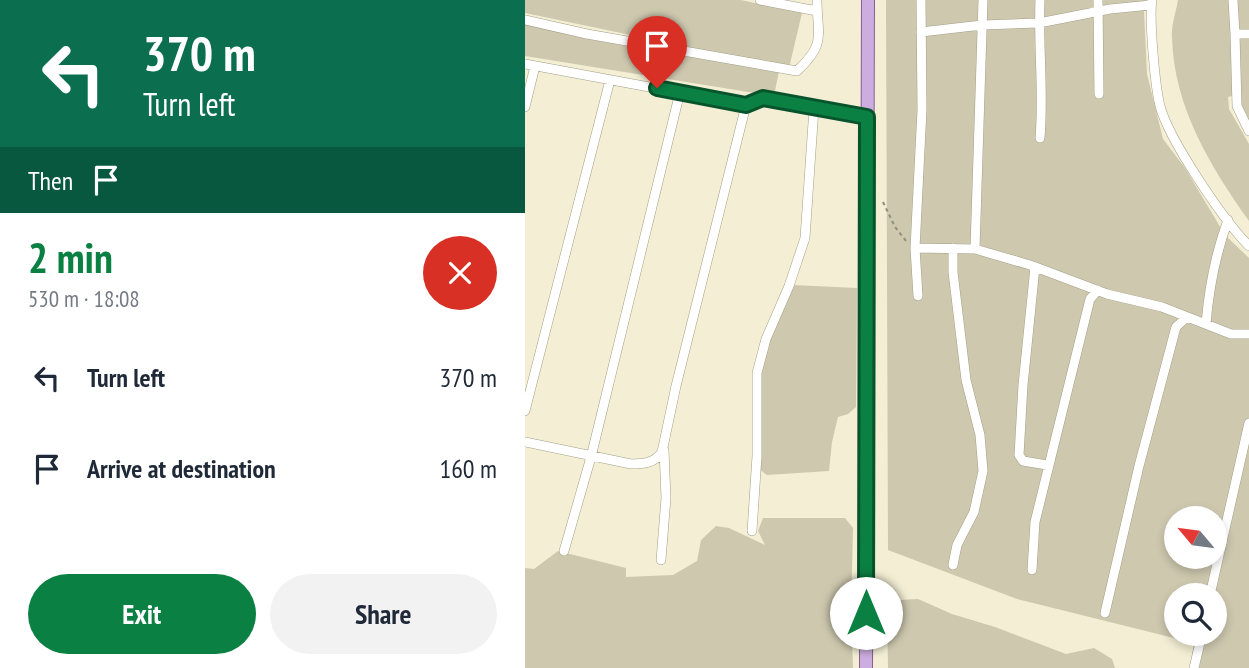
<!DOCTYPE html>
<meta charset="utf-8">
<style>
:root{--surface:#fff;--page:#f2f2f3;--text:#1f2937;--muted:#747a83;--accent:#0b8043}
body{margin:0;font-family:"PT Sans Narrow",sans-serif;background:var(--page);color:var(--text);height:100vh;display:flex;flex-direction:column;font-size:26px;white-space:nowrap}
*{box-sizing:border-box;margin:0}
p{font-size:23px;color:var(--muted)}
.icon{flex:none;width:38px;height:38px;fill:none;stroke:currentColor;stroke-width:2;stroke-linecap:round;stroke-linejoin:round}
.map{position:relative;flex:1;overflow:hidden}
.sheet{display:flex;flex-direction:column;background:var(--surface);width:525px}
.sheet>*{flex:none}
.guide{background:#0b6e4f;color:#fff;overflow:hidden}
.needle{width:46px;rotate:299deg}
.buttons{position:absolute;left:639px;top:506px;display:grid;gap:14px}
.buttons a{display:grid;place-items:center;width:63px;height:63px;border-radius:50%;background:var(--surface);box-shadow:0 4px 10px #0003;font-size:35px}
.pin{position:absolute;display:grid;place-items:center;width:60px;height:60px;color:#fff;margin:-72px -30px;border-radius:50% 50% 50% 0;rotate:-45deg;box-shadow:0 0 7px #0007}
.pin .icon{rotate:45deg}
.me{position:absolute;width:77px;margin:-38px;rotate:0deg;stroke-linejoin:round;filter:drop-shadow(0 0 5px #0008)}
.turn{display:flex;align-items:center;gap:24px;height:147px;padding:0 28px;font-size:32px}
.turn .icon{width:91px;height:91px;stroke-width:2.5}
.turn b{display:block;font-size:49px;line-height:60px}
.then{display:flex;align-items:center;height:66px;padding:0 28px;background:#0003;gap:14px;font-size:26px}
.round{display:grid;place-items:center;flex:none;width:74px;height:74px;border-radius:37px;background:var(--page)}
.head{display:flex;align-items:center;justify-content:space-between;height:119px;padding:0 28px}
h1{font-size:42px;font-weight:700;line-height:52px;color:var(--accent)}
.action{display:flex;gap:14px;margin-top:auto;padding:14px 28px}
.action a{flex:1;height:80px;border-radius:42px;background:var(--accent);color:#fff;font-size:28px;font-weight:700;line-height:80px;text-align:center}
.action a+a{background:var(--page);color:var(--text)}
ul{padding:0;list-style:none}
li{display:flex;align-items:center;gap:21px;height:91px;padding:0 28px}
li div{flex:1}
li b{display:block;font-size:26px}
li em{font-style:normal}
main{display:flex;flex:1;min-height:0}
.map>svg:first-child{display:block}
.green{fill:#cec8af;fill-rule:evenodd}
.lines{fill:none;stroke-linecap:round;stroke-linejoin:round}
.minor-casing{stroke:#a49f87;stroke-width:10}
.major-casing{stroke:#826092;stroke-width:14}
.path{stroke:#908d7b;stroke-width:2;stroke-dasharray:3.5 3.5;stroke-linecap:butt}
.minor{stroke:#fff;stroke-width:9}
.major{stroke:#cdaddf;stroke-width:12}
.route-casing{stroke:#07532c;stroke-width:18}
.route{stroke:#0b8043;stroke-width:12}
</style>
<main>
<section class="sheet">
<div class="guide">
<div class="turn"><svg class="icon" aria-label="left" viewBox="0 0 24 24"><path d="M17 20v-9H6M10 6l-5 5 5 5"/></svg><div><b>370 m</b>Turn left</div></div>
<div class="then">Then<svg class="icon" aria-label="arrive" viewBox="0 0 24 24"><path d="M6 21V4h12l-3 4 3 4H6"/></svg></div>
</div>
<div class="head"><div><h1>2 min</h1><p>530 m · 18:08</p></div><a class="round" style="background:#d93025;color:#fff"><svg class="icon" aria-label="close" viewBox="0 0 24 24"><path d="M6 6l12 12M18 6L6 18"/></svg></a></div>
<ul>
<li><svg class="icon" aria-label="left" viewBox="0 0 24 24"><path d="M17 20v-9H6M10 6l-5 5 5 5"/></svg><div><b>Turn left</b></div><em>370 m</em></li>
<li><svg class="icon" aria-label="arrive" viewBox="0 0 24 24"><path d="M6 21V4h12l-3 4 3 4H6"/></svg><div><b>Arrive at destination</b></div><em>160 m</em></li>
</ul>
<div class="action"><a>Exit</a><a>Share</a></div>
</section>
<div class="map">
<svg width="724" height="668" viewBox="0 0 724 668">
<rect width="100%" height="100%" fill="#f3eed4"/>
<path class="green" d="M 0,0 L 216,0 L 277,13 L 264,68 L 0,13 Z
M 361,0 L 621,0 L 619,11 L 622,74 L 638,139 L 660,168 L 700,235 L 724,258 L 724,668 L 665,668 L 669,643 L 492,599 L 363,550 ZM 651,518 L 690,518 L 690,556 L 651,556 ZM 651,595 L 690,595 L 690,634 L 651,634 Z
M 653,0 L 724,0 L 724,125 L 707,96 L 703,97 L 704,109 L 724,144 L 724,221 C 685,166 649,107 647,38 C 646,26 651,12 653,0 Z
M 0,22 L 254,71 L 249,96 L 0,56 Z
M 268,285 L 332,288 L 331,407 L 323,414 L 313,417 L 307,442 L 304,471 L 242,475 L 235,470 L 235,374 L 243,343 Z
M 238,518 L 320,518 L 328,528 L 326,613 L 328,668 L 0,668 L 0,568 L 9,569 L 33,551 L 101,568 L 101,577 L 148,575 L 172,561 L 176,540 L 191,526 L 204,528 L 240,545 L 233,531 Z
M 393,599 L 427,614 L 470,627 L 541,654 L 569,648 L 587,659 L 590,668 L 363,668 L 362,608 L 374,600 Z"/>
<g class="lines">
<g class="minor-casing">
<path id="minor" d="M 235,0 L 292,11
M 515,0 C 513,47 519,91 515,138
M 573,0 L 574,94
M 627,0 C 624,19 630,86 635,106 C 644,140 699,221 724,246
M 708,0 L 710,34 L 724,34
M 0,20 L 62,34 L 272,71 C 302,43 292,35 292,0
M 396,32 L 457,25 L 514,23 L 585,9 L 626,5
M 710,34 L 712,106 L 724,131
M 0,64 L 221,105 L 238,98 L 342,117
M 0,107 L 10,66
M 390,248 L 450,249 L 458,0
M 450,249 L 505,265 L 582,294 L 637,307 L 706,334 L 724,334
M 510,267 L 498,385 L 494,455 L 498,461 L 522,465
M 393,296 L 390,248 L 397,110 L 396,0
M 681,324 C 684,288 690,255 703,220
M 0,411 L 85,80
M 0,442 L 106,464 C 118,464 130,463 137,452 L 151,386 L 221,105
M 227,531 L 232,456 L 232,373 L 241,339 L 264,286 L 280,238 L 289,108
M 39,551 L 66,457 L 155,92
M 136,560 L 141,498 L 139,450
M 428,565 L 432,545 L 449,512 L 458,471 L 455,435 L 441,380 L 428,272 L 428,248
M 507,570 L 510,522 L 565,299 L 573,290
M 685,595 L 724,423
M 580,613 L 614,466 L 651,327 L 662,317
M 669,668 L 677,634"/>
</g>
<g class="major-casing">
<path id="major" d="M 341,668 L 343,0"/>
</g>
<path class="path" d="M 358,202 L 370,227 L 381,241"/>
<use href="#minor" class="minor"/>
<use href="#major" class="major"/>
</g>
<g class="lines">
<g class="route-casing">
<path id="route" d="M 132,88 L 221,105 L 238,98 L 342,117 L 341,613"/>
</g>
<use href="#route" class="route"/>
</g>
</svg>
<div class="buttons">
<a><svg class="needle" viewBox="-14 -14 28 28"><path d="M0-13l5 13h-10z" fill="#e53935"/><path d="M0 13l5-13h-10z" fill="#747a83"/></svg></a>
<a><svg class="icon" aria-label="search" viewBox="0 0 24 24"><circle cx="10" cy="10" r="6"/><path d="M15 15l6 6"/></svg></a>
</div>
<div class="pin" style="left:132px;top:88px;background:#d93025"><svg class="icon" aria-label="arrive" viewBox="0 0 24 24"><path d="M6 21V4h12l-3 4 3 4H6"/></svg></div>
<svg class="me" style="left:341px;top:613px" viewBox="-20 -20 40 40"><circle r="19" fill="#fff"/><path d="M0-13L10 11 0 6-10 11z" fill="#0b8043"/></svg>
</div>
</main>
